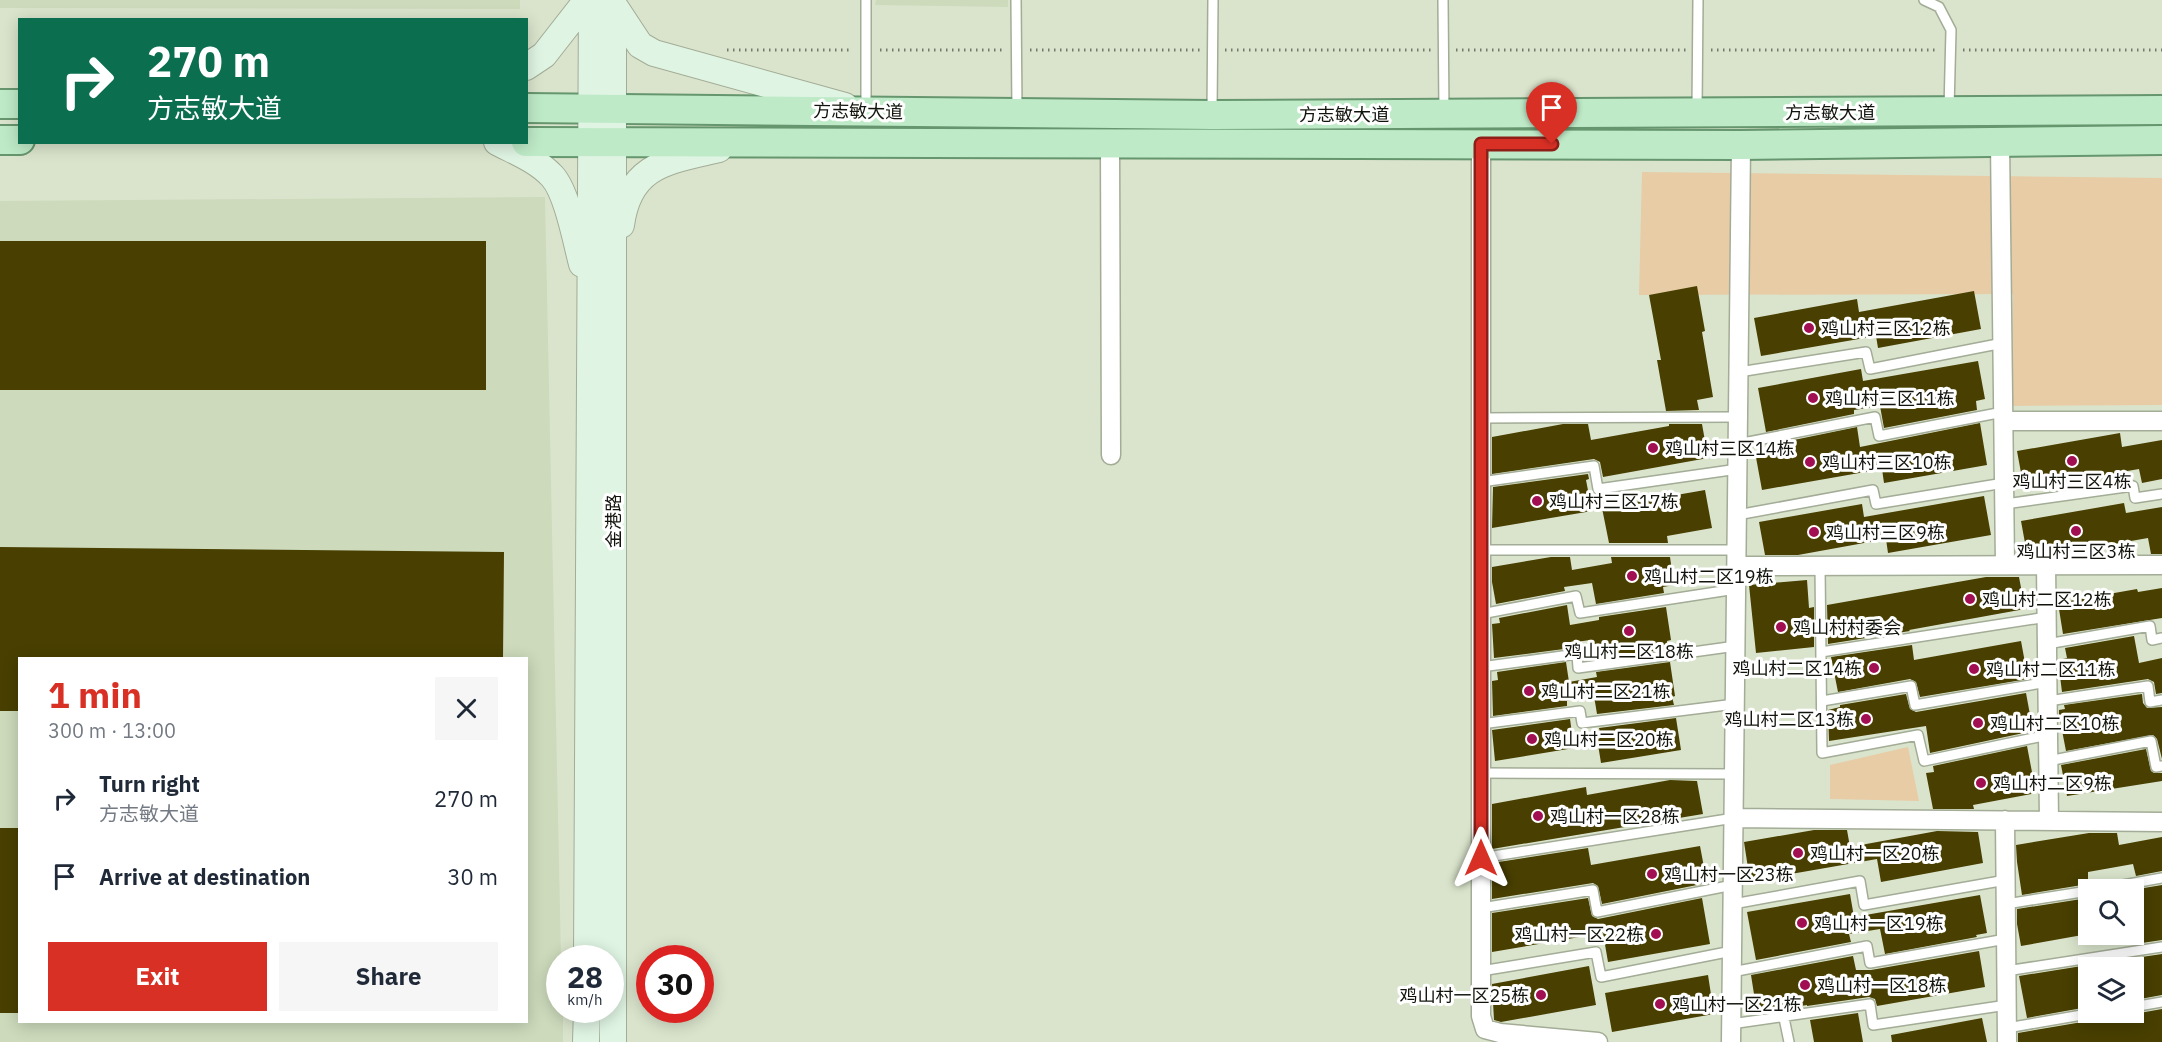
<!DOCTYPE html>
<meta charset="utf-8">
<style>
:root{--surface:#fff;--page:#f6f6f7;--text:#1f2937;--muted:#747a83;--accent:#d93025}
body{margin:0;font-family:"IBM Plex Sans","Noto Sans SC",sans-serif;background:var(--page);color:var(--text);height:100vh;display:flex;flex-direction:column;font-size:22px;white-space:nowrap}
*{box-sizing:border-box;margin:0}
p{font-size:20px;color:var(--muted)}
.icon{flex:none;width:33px;height:33px;fill:none;stroke:currentColor;stroke-width:2;stroke-linecap:round;stroke-linejoin:round}
.map{position:relative;flex:1;overflow:hidden}
.details{position:absolute;left:18px;top:657px;width:510px;height:366px;display:flex;flex-direction:column;background:var(--surface);border-radius:0px;box-shadow:0 3px 15px #0003}
.details>*{flex:none}
.top-card{position:absolute;left:18px;top:18px;width:510px;height:126px;border-radius:0px;box-shadow:0 3px 15px #0003;background:#0b6e4f;color:#fff;overflow:hidden}
.tools{position:absolute;left:2078px;top:879px;display:grid;gap:12px}
.tools a{display:grid;place-items:center;width:66px;height:66px;border-radius:0px;background:var(--surface);box-shadow:0 3px 15px #0003;font-size:30px}
.speed{position:absolute;left:546px;top:945px;display:flex;gap:12px;font-size:30px;font-weight:700;text-align:center}
.speed>*{display:grid;place-content:center;width:78px;height:78px;border-radius:50%;background:var(--surface);box-shadow:0 3px 15px #0003;line-height:1}
.speed small{font-size:15px;font-weight:400}
.speed .limit{border:9px solid #d22;background:#fff;color:#111}
.pin{position:absolute;display:grid;place-items:center;width:51px;height:51px;color:#fff;margin:-62px -26px;border-radius:50% 50% 50% 0;rotate:-45deg;box-shadow:0 0 6px #0007}
.pin .icon{rotate:45deg}
.me{position:absolute;width:66px;margin:-33px;rotate:0deg;stroke-linejoin:round;filter:drop-shadow(0 0 4px #0008)}
.turn{display:flex;align-items:center;gap:21px;height:126px;padding:0 30px;font-size:27px}
.turn .icon{width:78px;height:78px;stroke-width:2.5}
.turn b{display:block;font-size:42px;line-height:51px}
.round{display:grid;place-items:center;flex:none;width:63px;height:63px;border-radius:0px;background:var(--page)}
.overview{display:flex;align-items:center;justify-content:space-between;height:102px;padding:0 30px}
h1{font-size:36px;font-weight:800;line-height:45px;color:var(--accent)}
.action{display:flex;gap:12px;margin-top:auto;padding:12px 30px}
.action a{flex:1;height:69px;border-radius:0px;background:var(--accent);color:#fff;font-size:24px;font-weight:800;line-height:69px;text-align:center}
.action a+a{background:var(--page);color:var(--text)}
ul{padding:0;list-style:none}
li{display:flex;align-items:center;gap:18px;height:78px;padding:0 30px}
li div{flex:1}
li b{display:block;font-size:22px}
li em{font-style:normal}
.map>svg:first-child{display:block}
.built{fill:#cddabb;fill-rule:evenodd}
.green{fill:#e7cca6}
.building{fill:#483f00}
.lines{fill:none;stroke-linecap:round;stroke-linejoin:round}
.lane-casing{stroke:#a3ac96;stroke-width:12}
.street-casing{stroke:#a3ac96;stroke-width:21}
.secondary-casing{stroke:#a3ac96;stroke-width:28}
.primary-casing{stroke:#66966e;stroke-width:32}
.path{stroke:#737a6a;stroke-width:3;stroke-dasharray:1.5 4.5;stroke-linecap:butt}
.lane{stroke:#fff;stroke-width:9}
.street{stroke:#fff;stroke-width:18}
.secondary{stroke:#dff4e3;stroke-width:26}
.primary{stroke:#beeac7;stroke-width:28}
.route-casing{stroke:#8d1f18;stroke-width:15}
.route{stroke:#d93025;stroke-width:10}
.poi-dot{fill:#a20e52;stroke:#fff;stroke-width:2}
.labels{text-anchor:middle;dominant-baseline:central;stroke-width:6;stroke-linejoin:round;paint-order:stroke}
.street-label{font-size:18px;fill:#11140c;stroke:#fff}
.poi-label{font-size:18px;fill:#11140c;stroke:#fff;text-anchor:start}
</style>
<div class="map">
<svg width="2162" height="1042" viewBox="0 0 2162 1042">
<rect width="100%" height="100%" fill="#dae4cc"/>
<path class="built" d="M 0,0 L 520,0 L 520,9 L 0,8 Z
M 876,0 L 1008,0 L 1008,7 L 875,5 Z
M 545,197 L 561,958 L 560,958 L 560,1010 L 563,1010 L 563,1042 L 0,1042 L 0,201 ZM 20,658 L 526,658 L 526,1022 L 20,1022 Z"/>
<path class="green" d="M 1642,172 L 2162,178 L 2162,405 L 2012,406 L 2013,294 L 1639,295 Z
M 1908,747 L 1919,801 L 1830,799 L 1830,765 Z"/>
<path class="building" d="M 0,241 L 486,241 L 486,390 L 0,390 Z
M 1697,286 L 1705,331 L 1702,332 L 1713,397 L 1697,400 L 1699,410 L 1666,411 L 1657,360 L 1661,360 L 1649,295 Z
M 1974,291 L 1981,329 L 1878,348 L 1876,336 L 1761,356 L 1754,318 L 1857,299 L 1859,312 Z
M 1978,361 L 1985,399 L 1976,401 L 1977,410 L 1884,428 L 1880,406 L 1854,410 L 1854,414 L 1766,432 L 1758,388 L 1861,369 L 1863,381 Z
M 1980,423 L 1987,465 L 1884,483 L 1882,469 L 1762,490 L 1755,452 L 1769,449 L 1769,445 L 1857,427 L 1860,447 Z
M 1563,424 L 1588,424 L 1591,440 L 1669,426 L 1669,424 L 1702,424 L 1708,458 L 1603,477 L 1600,462 L 1594,459 L 1492,474 L 1492,437 Z
M 2120,433 L 2122,447 L 2162,440 L 2162,479 L 2142,483 L 2139,469 L 2024,489 L 2017,451 Z
M 1588,474 L 1589,479 L 1586,480 L 1592,511 L 1492,528 L 1493,487 Z
M 1705,490 L 1712,528 L 1667,536 L 1668,543 L 1609,543 L 1602,508 Z
M 1984,496 L 1991,535 L 1888,553 L 1886,539 L 1798,555 L 1765,555 L 1759,522 L 1862,504 L 1864,517 Z
M 2124,503 L 2126,513 L 2162,507 L 2162,554 L 2151,554 L 2148,538 L 2057,554 L 2027,554 L 2021,521 Z
M 0,547 L 504,552 L 503,658 L 20,658 L 20,711 L 0,711 Z
M 1551,557 L 1570,557 L 1572,570 L 1612,563 L 1611,557 L 1670,557 L 1674,585 L 1663,587 L 1664,593 L 1596,604 L 1592,583 L 1564,587 L 1565,591 L 1496,604 L 1492,582 L 1492,567 Z
M 1986,577 L 2019,577 L 2025,609 L 1909,630 L 1910,631 L 1828,644 L 1827,605 Z
M 1807,580 L 1809,608 L 1814,607 L 1814,647 L 1756,653 L 1749,585 Z
M 2162,588 L 2162,618 L 2063,634 L 2058,603 L 2137,589 L 2138,592 Z
M 1567,605 L 1570,625 L 1599,620 L 1599,617 L 1666,607 L 1671,640 L 1667,641 L 1668,649 L 1593,659 L 1590,640 L 1563,644 L 1564,649 L 1494,658 L 1492,624 L 1500,623 L 1499,618 Z
M 2134,636 L 2139,663 L 2162,658 L 2162,693 L 2156,694 L 2154,682 L 2148,679 L 2062,692 L 2058,660 L 2067,658 L 2065,648 Z
M 2021,641 L 2028,679 L 1920,697 L 1916,682 L 1910,679 L 1838,692 L 1831,657 L 1912,645 L 1914,660 Z
M 1566,662 L 1569,682 L 1597,677 L 1596,672 L 1670,662 L 1675,696 L 1672,697 L 1674,705 L 1597,714 L 1594,696 L 1567,701 L 1567,706 L 1493,716 L 1492,681 L 1498,680 L 1497,672 Z
M 2026,693 L 2033,731 L 1930,753 L 1926,726 L 1829,741 L 1828,710 L 1840,707 L 1840,705 L 1906,694 L 1910,709 L 1916,712 Z
M 2142,694 L 2143,703 L 2147,708 L 2162,707 L 2162,759 L 2157,739 L 2153,735 L 2066,751 L 2059,715 L 2059,710 L 2065,709 L 2064,705 Z
M 1676,718 L 1681,750 L 1601,763 L 1596,732 L 1600,732 L 1599,728 Z
M 1570,719 L 1574,748 L 1495,761 L 1492,730 Z
M 2027,746 L 2036,793 L 1973,805 L 1974,809 L 1933,809 L 1926,773 L 1934,772 L 1933,766 Z
M 2146,749 L 2151,771 L 2154,773 L 2162,773 L 2162,781 L 2067,796 L 2061,765 Z
M 1670,780 L 1697,781 L 1703,814 L 1492,849 L 1492,804 L 1586,787 L 1587,795 Z
M 0,828 L 20,828 L 20,1013 L 0,1013 Z
M 1814,830 L 1847,830 L 1850,847 L 1937,831 L 1978,832 L 1983,863 L 1881,882 L 1877,859 L 1750,881 L 1744,842 Z
M 2089,833 L 2117,833 L 2119,845 L 2162,837 L 2162,871 L 2136,876 L 2133,864 L 2088,872 L 2088,884 L 2022,895 L 2017,862 L 2016,845 Z
M 1700,846 L 1707,883 L 1602,904 L 1598,886 L 1593,883 L 1492,899 L 1492,863 L 1588,848 L 1591,865 Z
M 2162,885 L 2162,940 L 2142,943 L 2134,902 L 2140,901 L 2138,889 Z
M 1850,894 L 1854,917 L 1980,895 L 1987,933 L 1976,935 L 1977,937 L 1885,954 L 1880,929 L 1849,934 L 1851,942 L 1756,960 L 1747,912 Z
M 1588,898 L 1592,916 L 1598,919 L 1702,898 L 1710,944 L 1608,962 L 1603,933 L 1492,952 L 1492,913 Z
M 2088,898 L 2088,934 L 2021,946 L 2017,924 L 2017,909 Z
M 1979,951 L 1985,987 L 1877,1006 L 1875,999 L 1869,997 L 1807,1006 L 1807,1005 L 1757,1013 L 1751,975 L 1853,956 L 1856,970 L 1871,970 Z
M 2162,954 L 2162,995 L 2140,999 L 2135,968 L 2095,968 L 2094,964 Z
M 2088,965 L 2088,1007 L 2027,1018 L 2019,976 Z
M 1589,966 L 1596,1005 L 1501,1022 L 1494,1020 L 1492,984 Z
M 1708,975 L 1714,1014 L 1612,1032 L 1605,993 Z
M 2162,1009 L 2162,1042 L 2018,1042 L 2018,1033 L 2100,1019 L 2105,1014 L 2112,1012 L 2134,1014 Z
M 1858,1013 L 1863,1042 L 1814,1042 L 1810,1020 Z
M 1982,1018 L 1987,1042 L 1892,1042 L 1891,1035 Z"/>
<g class="lines">
<g class="lane-casing">
<path id="lane" d="M 866,0 L 866,109
M 1016,0 L 1017,111
M 1443,0 L 1444,112
M 1924,0 L 1939,7 L 1951,30 L 1949,109
M 1697,109 L 1698,0
M 1212,112 L 1213,0
M 1739,372 L 1866,352 L 1870,369 L 2003,343
M 1481,418 L 1738,417
M 1738,444 L 1875,417 L 1879,436 L 2003,412
M 1481,482 L 1594,466 L 1598,489 L 1738,469
M 2005,504 L 2133,486 L 2135,498 L 2162,494
M 1737,515 L 1873,490 L 1876,504 L 2004,483
M 1481,550 L 1737,550
M 1820,566 L 1822,753 L 1918,735 L 1924,761 L 2048,735
M 1481,614 L 1576,596 L 1580,613 L 1736,589
M 2047,644 L 2150,626 L 2152,640 L 2162,638
M 1821,652 L 2047,617
M 1481,667 L 1577,654 L 1578,668 L 1736,646
M 1822,701 L 1911,686 L 1915,705 L 2048,682
M 2048,701 L 2148,686 L 2150,702 L 2162,700
M 1481,724 L 1580,711 L 1582,723 L 1735,704
M 2048,761 L 2151,741 L 2156,767 L 2162,766
M 1481,773 L 1734,774
M 1481,858 L 1734,818
M 2095,890 L 2162,878
M 1733,904 L 1860,881 L 1864,905 L 2006,880
M 2006,904 L 2088,891
M 1481,908 L 1593,890 L 1597,912 L 1733,885
M 1481,971 L 1596,952 L 1601,977 L 1732,951
M 2006,971 L 2162,947
M 1732,972 L 1867,946 L 1870,963 L 2006,939
M 2133,1007 L 2162,1002
M 1784,1018 L 1789,1042
M 1731,1024 L 1870,1004 L 1873,1025 L 2007,1005
M 2007,1028 L 2099,1012"/>
</g>
<g class="street-casing">
<path id="street" d="M 2000,142 L 2005,565
M 1110,144 L 1111,455
M 1481,144 L 1481,1016 L 1485,1029 L 1500,1033 L 1598,1042
M 2004,421 L 2162,421
M 2046,565 L 2049,821
M 1737,566 L 2162,565
M 1734,818 L 2162,822
M 2005,820 L 2007,1042
M 1731,1042 L 1741,145"/>
</g>
<g class="secondary-casing">
<path id="secondary" d="M 613,4 L 640,45 L 654,53 L 845,106
M 526,67 L 544,55 L 587,0
M 497,142 C 516,152 537,160 552,176 C 567,192 576,241 582,264
M 621,225 C 629,164 668,161 719,149
M 587,958 L 592,0
M 586,1042 L 587,1010
M 613,1042 L 613,0"/>
</g>
<g class="primary-casing">
<path id="primary" d="M 0,104 L 20,104
M 526,108 L 1212,115 L 2162,110
M 0,140 L 20,140
M 526,142 L 1741,145 L 2162,140"/>
</g>
<path class="path" d="M 727,50 L 852,50
M 880,50 L 1005,50
M 1030,50 L 1200,50
M 1225,50 L 1431,50
M 1456,50 L 1686,50
M 1711,50 L 1938,50
M 1963,50 L 2162,50"/>
<use href="#lane" class="lane"/>
<use href="#street" class="street"/>
<use href="#secondary" class="secondary"/>
<use href="#primary" class="primary"/>
</g>
<g class="lines">
<g class="route-casing">
<path id="route" d="M 1481,858 L 1481,144 L 1552,144"/>
</g>
<use href="#route" class="route"/>
</g>
<g class="poi-dot">
<circle cx="1809" cy="328" r="6"/>
<circle cx="1813" cy="398" r="6"/>
<circle cx="1653" cy="448" r="6"/>
<circle cx="2072" cy="461" r="6"/>
<circle cx="1810" cy="462" r="6"/>
<circle cx="1537" cy="501" r="6"/>
<circle cx="2076" cy="531" r="6"/>
<circle cx="1814" cy="532" r="6"/>
<circle cx="1632" cy="576" r="6"/>
<circle cx="1970" cy="599" r="6"/>
<circle cx="1781" cy="627" r="6"/>
<circle cx="1629" cy="631" r="6"/>
<circle cx="1874" cy="668" r="6"/>
<circle cx="1974" cy="669" r="6"/>
<circle cx="1529" cy="691" r="6"/>
<circle cx="1866" cy="719" r="6"/>
<circle cx="1978" cy="723" r="6"/>
<circle cx="1532" cy="739" r="6"/>
<circle cx="1981" cy="783" r="6"/>
<circle cx="1538" cy="816" r="6"/>
<circle cx="1798" cy="853" r="6"/>
<circle cx="1652" cy="874" r="6"/>
<circle cx="1802" cy="923" r="6"/>
<circle cx="1656" cy="934" r="6"/>
<circle cx="1805" cy="985" r="6"/>
<circle cx="1541" cy="995" r="6"/>
<circle cx="1660" cy="1004" r="6"/>
</g>
<g class="labels">
<g class="street-label">
<text transform="translate(858 111) rotate(1)">方志敏大道</text>
<text x="1830" y="112">方志敏大道</text>
<text x="1344" y="114">方志敏大道</text>
<text transform="translate(613 521) rotate(-90)">金港路</text>
</g>
<g class="poi-label">
<text x="1821" y="328">鸡山村三区12栋</text>
<text x="1825" y="398">鸡山村三区11栋</text>
<text x="1665" y="448">鸡山村三区14栋</text>
<text x="1822" y="462">鸡山村三区10栋</text>
<text x="2072" y="481" text-anchor="middle">鸡山村三区4栋</text>
<text x="1549" y="501">鸡山村三区17栋</text>
<text x="1826" y="532">鸡山村三区9栋</text>
<text x="2076" y="551" text-anchor="middle">鸡山村三区3栋</text>
<text x="1644" y="576">鸡山村二区19栋</text>
<text x="1982" y="599">鸡山村二区12栋</text>
<text x="1793" y="627">鸡山村村委会</text>
<text x="1629" y="651" text-anchor="middle">鸡山村二区18栋</text>
<text x="1862" y="668" text-anchor="end">鸡山村二区14栋</text>
<text x="1986" y="669">鸡山村二区11栋</text>
<text x="1541" y="691">鸡山村二区21栋</text>
<text x="1854" y="719" text-anchor="end">鸡山村二区13栋</text>
<text x="1990" y="723">鸡山村二区10栋</text>
<text x="1544" y="739">鸡山村二区20栋</text>
<text x="1993" y="783">鸡山村二区9栋</text>
<text x="1550" y="816">鸡山村一区28栋</text>
<text x="1810" y="853">鸡山村一区20栋</text>
<text x="1664" y="874">鸡山村一区23栋</text>
<text x="1814" y="923">鸡山村一区19栋</text>
<text x="1644" y="934" text-anchor="end">鸡山村一区22栋</text>
<text x="1817" y="985">鸡山村一区18栋</text>
<text x="1529" y="995" text-anchor="end">鸡山村一区25栋</text>
<text x="1672" y="1004">鸡山村一区21栋</text>
</g>
</g>
</svg>
<div class="tools">
<a><svg class="icon" aria-label="search" viewBox="0 0 24 24"><circle cx="10" cy="10" r="6"/><path d="M15 15l6 6"/></svg></a>
<a><svg class="icon" aria-label="layers" viewBox="0 0 24 24"><path d="M12 4l9 5-9 5-9-5zM3 14l9 5 9-5"/></svg></a>
</div>
<div class="speed"><div>28<small>km/h</small></div><div class="limit">30</div></div>
<div class="pin" style="left:1552px;top:144px;background:#d93025"><svg class="icon" aria-label="arrive" viewBox="0 0 24 24"><path d="M6 21V4h12l-3 4 3 4H6"/></svg></div>
<svg class="me" style="left:1481px;top:858px" viewBox="-20 -20 40 40"><path d="M0-17L14 15 0 8-14 15z" fill="#d93025" stroke="#fff" stroke-width="4"/></svg>
<div class="top-card">
<div class="turn"><svg class="icon" aria-label="right" viewBox="0 0 24 24"><path d="M7 20v-9h11M14 6l5 5-5 5"/></svg><div><b>270 m</b>方志敏大道</div></div>
</div>
<section class="details">
<div class="overview"><div><h1>1 min</h1><p>300 m · 13:00</p></div><a class="round"><svg class="icon" aria-label="close" viewBox="0 0 24 24"><path d="M6 6l12 12M18 6L6 18"/></svg></a></div>
<ul>
<li><svg class="icon" aria-label="right" viewBox="0 0 24 24"><path d="M7 20v-9h11M14 6l5 5-5 5"/></svg><div><b>Turn right</b><p>方志敏大道</p></div><em>270 m</em></li>
<li><svg class="icon" aria-label="arrive" viewBox="0 0 24 24"><path d="M6 21V4h12l-3 4 3 4H6"/></svg><div><b>Arrive at destination</b></div><em>30 m</em></li>
</ul>
<div class="action"><a>Exit</a><a>Share</a></div>
</section>
</div>
